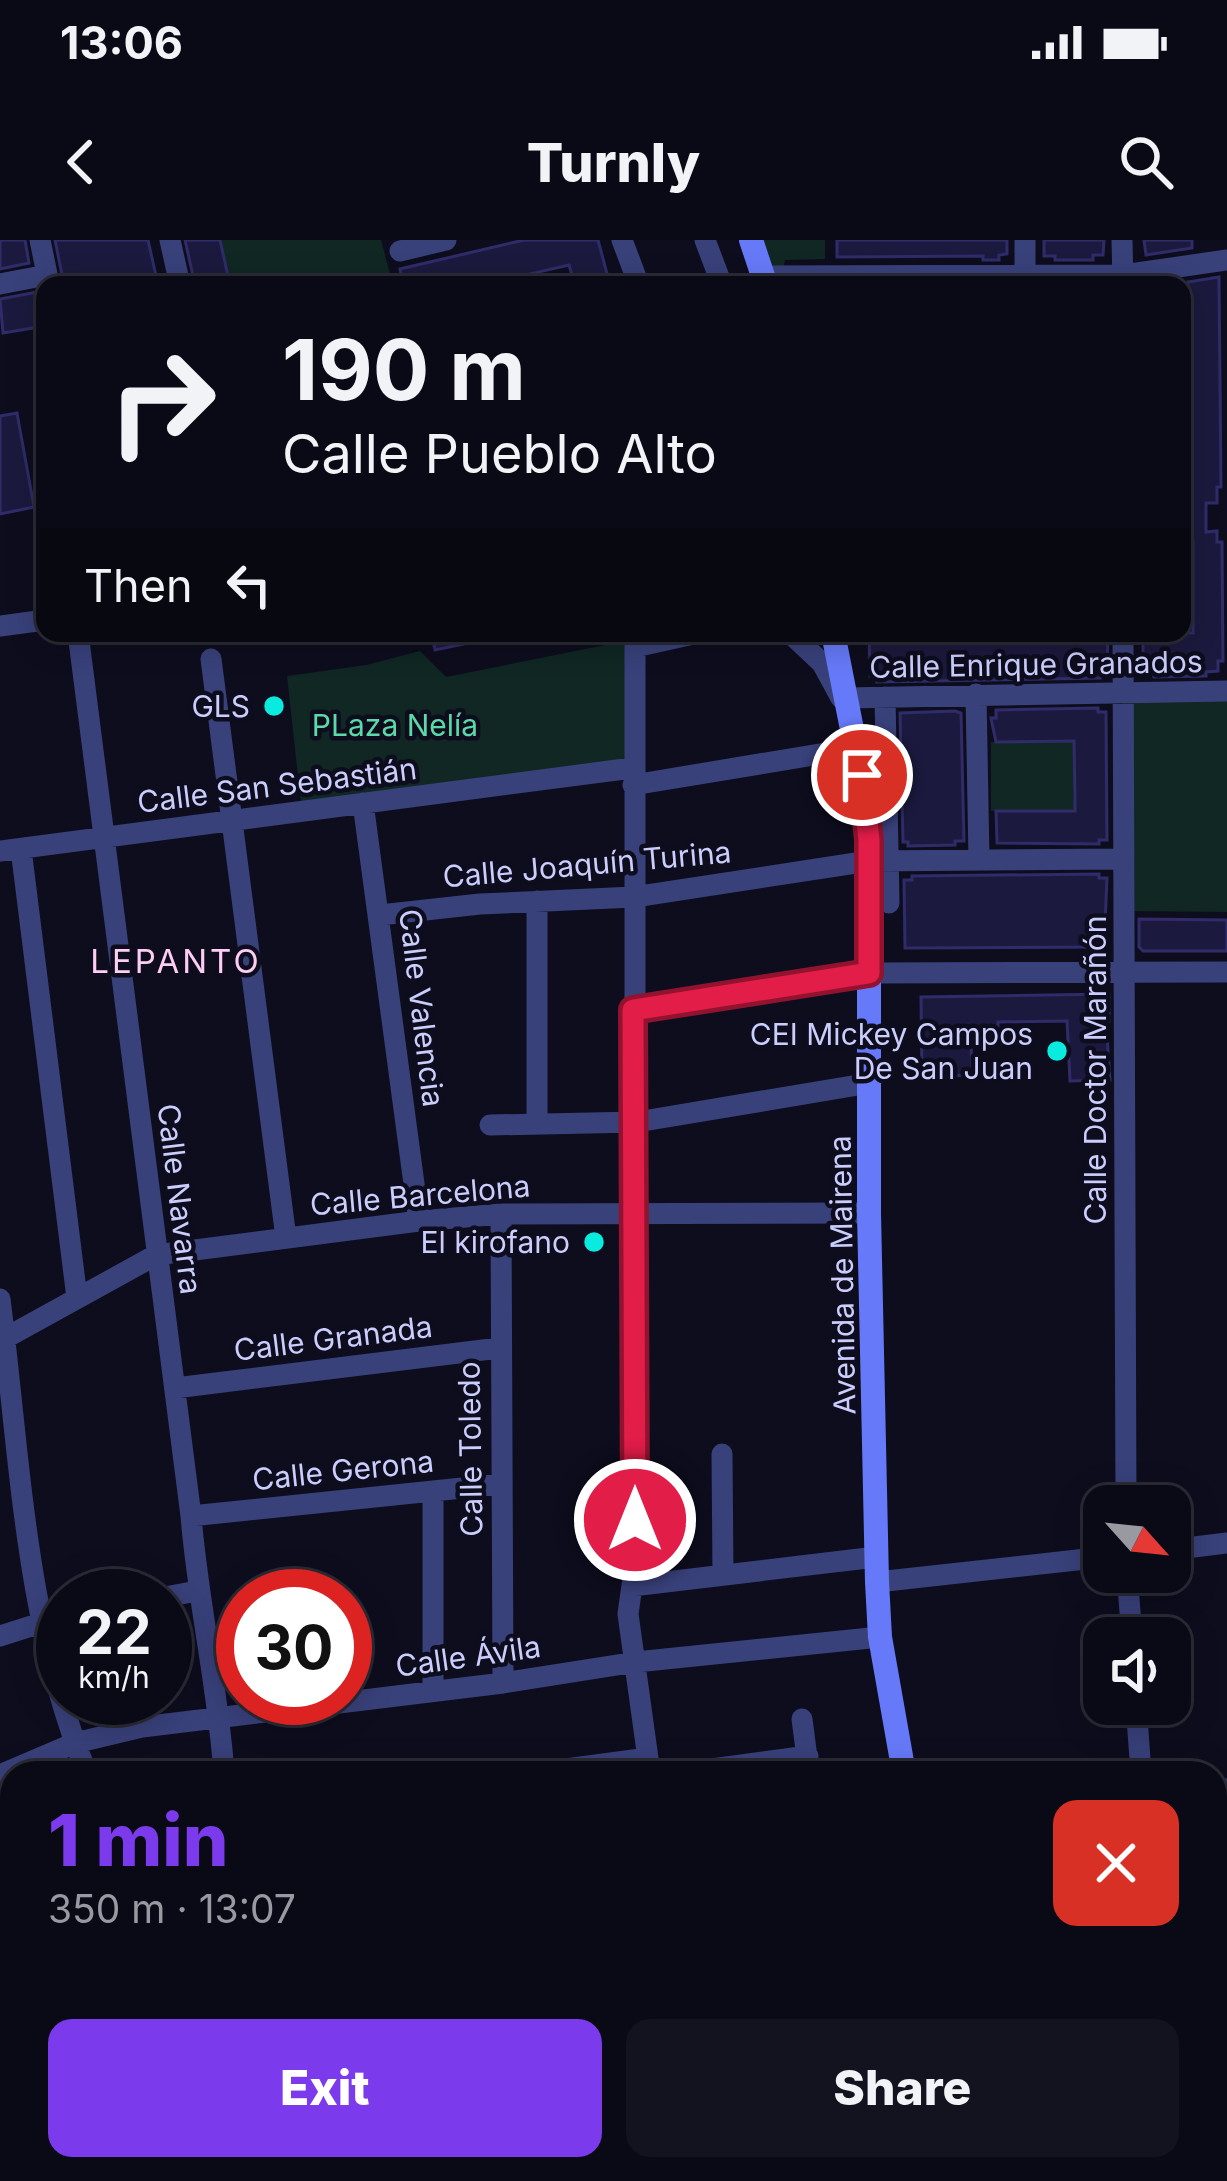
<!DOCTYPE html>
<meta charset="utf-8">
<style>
:root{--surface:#0a0a16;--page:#13131f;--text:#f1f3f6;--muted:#999aa1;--line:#2a2b35;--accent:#7c3aed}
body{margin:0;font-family:Inter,sans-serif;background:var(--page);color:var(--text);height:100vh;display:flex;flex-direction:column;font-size:45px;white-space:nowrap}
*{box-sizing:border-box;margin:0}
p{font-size:39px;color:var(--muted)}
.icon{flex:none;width:66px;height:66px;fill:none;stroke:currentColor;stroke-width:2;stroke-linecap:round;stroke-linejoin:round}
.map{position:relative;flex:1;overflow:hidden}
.drawer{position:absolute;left:0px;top:1521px;width:1227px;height:420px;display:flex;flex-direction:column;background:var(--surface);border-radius:36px 36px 0 0;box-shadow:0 6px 30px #0003,0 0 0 3px var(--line)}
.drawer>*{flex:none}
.banner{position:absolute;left:36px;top:36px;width:1155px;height:366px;border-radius:24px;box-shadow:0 6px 30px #0003,0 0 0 3px var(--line);background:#0a0a16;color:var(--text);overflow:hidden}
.needle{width:78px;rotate:117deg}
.fabs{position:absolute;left:1083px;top:1245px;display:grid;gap:24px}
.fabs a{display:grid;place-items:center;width:108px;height:108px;border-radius:24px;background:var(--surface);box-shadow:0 6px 30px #0003,0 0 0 3px var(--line);font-size:60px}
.speed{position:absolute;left:36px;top:1329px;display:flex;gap:24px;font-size:60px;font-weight:700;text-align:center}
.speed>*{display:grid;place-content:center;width:156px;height:156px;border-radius:50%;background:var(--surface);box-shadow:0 6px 30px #0003,0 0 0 3px var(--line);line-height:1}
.speed small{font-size:30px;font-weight:400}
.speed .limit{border:18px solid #d22;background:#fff;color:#111}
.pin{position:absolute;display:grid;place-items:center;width:102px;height:102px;color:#fff;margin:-51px;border:6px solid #fff;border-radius:50%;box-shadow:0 3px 12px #0007}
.me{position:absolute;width:132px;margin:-66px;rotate:0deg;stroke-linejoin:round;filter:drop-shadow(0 0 9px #0008)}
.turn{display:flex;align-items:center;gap:42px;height:252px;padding:0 48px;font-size:54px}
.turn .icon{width:156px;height:156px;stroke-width:2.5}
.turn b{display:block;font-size:84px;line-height:102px}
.then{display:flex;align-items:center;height:114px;padding:0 48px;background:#0003;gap:24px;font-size:45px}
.round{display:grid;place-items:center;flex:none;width:126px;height:126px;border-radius:24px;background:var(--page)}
.headline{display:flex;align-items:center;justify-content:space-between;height:204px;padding:0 48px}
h1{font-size:72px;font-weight:800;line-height:90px;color:var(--accent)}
.primary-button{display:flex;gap:24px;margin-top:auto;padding:24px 48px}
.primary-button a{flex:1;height:138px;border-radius:24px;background:var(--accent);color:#fff;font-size:48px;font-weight:800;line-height:138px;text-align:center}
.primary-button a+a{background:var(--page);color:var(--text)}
.status{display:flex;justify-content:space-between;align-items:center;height:84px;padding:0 60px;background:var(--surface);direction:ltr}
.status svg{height:33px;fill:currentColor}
header{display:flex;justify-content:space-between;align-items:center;height:156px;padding:0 48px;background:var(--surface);font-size:54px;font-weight:800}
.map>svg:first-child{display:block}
.green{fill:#102723}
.building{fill:#1b1a3e;stroke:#2f2c69;stroke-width:3}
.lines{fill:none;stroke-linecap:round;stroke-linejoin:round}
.street{stroke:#39417b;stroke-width:21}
.secondary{stroke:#667af9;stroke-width:24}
.route-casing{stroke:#92132f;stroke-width:30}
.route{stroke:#e11d48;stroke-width:21}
.poi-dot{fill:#09ebde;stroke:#0d0d1e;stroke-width:4.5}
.labels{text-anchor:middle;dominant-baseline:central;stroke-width:9;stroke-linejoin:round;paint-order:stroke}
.street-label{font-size:30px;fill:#cbcefd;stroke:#0d0d1e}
.poi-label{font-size:30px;fill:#cbcefd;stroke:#0d0d1e;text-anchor:end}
.park-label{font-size:30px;fill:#5bd9a6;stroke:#0d0d1e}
.neighbourhood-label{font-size:33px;letter-spacing:3px;fill:#fdcdf3;stroke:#0d0d1e}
</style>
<div class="status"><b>13:06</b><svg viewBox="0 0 49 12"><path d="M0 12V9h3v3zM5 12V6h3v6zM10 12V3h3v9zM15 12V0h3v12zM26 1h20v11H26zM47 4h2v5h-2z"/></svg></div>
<header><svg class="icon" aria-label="back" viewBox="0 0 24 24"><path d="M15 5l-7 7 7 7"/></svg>Turnly<svg class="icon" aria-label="search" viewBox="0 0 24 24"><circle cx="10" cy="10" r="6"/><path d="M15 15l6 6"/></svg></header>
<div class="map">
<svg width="1227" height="1941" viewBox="0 0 1227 1941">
<rect width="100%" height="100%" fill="#0d0d1e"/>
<path class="green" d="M 220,0 L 381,0 L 393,45 L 228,45 Z
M 763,0 L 825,0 L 825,19 L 785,20 L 783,28 L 767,24 Z
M 220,393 L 369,393 L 222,405 Z
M 630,400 L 626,522 L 301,563 L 287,436 L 366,425 L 420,411 L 446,437 Z
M 1227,451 L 1227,672 L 1124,671 L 1123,453 Z
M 1074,501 L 1075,571 L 991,571 L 991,502 Z"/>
<path class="building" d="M 0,0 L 25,0 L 29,23 L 0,29 Z
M 55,0 L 148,0 L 158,45 L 64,45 Z
M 185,0 L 220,0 L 230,45 L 195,45 Z
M 524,0 L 598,0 L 610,45 L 575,45 L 569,25 L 482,45 L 403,45 L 400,29 Z
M 837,0 L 1007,0 L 1007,14 L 999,15 L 999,20 L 983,20 L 983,16 L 837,17 Z
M 1044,0 L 1104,0 L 1103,15 L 1093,15 L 1093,20 L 1055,20 L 1055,16 L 1044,16 Z
M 1144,0 L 1192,0 L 1192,8 L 1146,15 Z
M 1219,37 L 1221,247 L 1217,247 L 1217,263 L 1206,263 L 1206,292 L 1217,291 L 1217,302 L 1222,302 L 1223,421 L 1218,421 L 1218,431 L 1206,432 L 1206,436 L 1154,437 L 1149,422 L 1143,422 L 1143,393 L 1193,393 L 1193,302 L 1182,302 L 1182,253 L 1192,253 L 1188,42 Z
M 37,52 L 45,86 L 3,93 L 0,59 Z
M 17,173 L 34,267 L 0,274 L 0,176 Z
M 432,393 L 486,393 L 487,399 L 435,410 Z
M 869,393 L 1108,393 L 1107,433 L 1099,433 L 1100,438 L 877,442 L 878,436 L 870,436 Z
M 1098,468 L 1098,472 L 1106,472 L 1107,600 L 1099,600 L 1099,604 L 997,603 L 996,571 L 1075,571 L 1075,557 L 1074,501 L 996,502 L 991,478 L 996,478 L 996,470 Z
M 955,471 L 961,473 L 964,601 L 955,601 L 955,605 L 908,606 L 908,602 L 903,602 L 900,473 Z
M 1099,634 L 1099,638 L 1107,638 L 1104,707 L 905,708 L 904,640 L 912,640 L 912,636 Z
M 1139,679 L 1227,680 L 1227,711 L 1143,711 L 1139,707 Z
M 1109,754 L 1109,781 L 1106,781 L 1110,840 L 1070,841 L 1067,781 L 998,782 L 998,801 L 971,802 L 972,835 L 922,837 L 921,757 Z"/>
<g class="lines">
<path class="street" d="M 40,0 L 49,44
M 170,0 L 180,45
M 622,0 L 639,45
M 705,0 L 722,45
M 1122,0 L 1123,45
M 400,11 L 446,0
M 763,36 L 1123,35 L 1227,20
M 0,44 L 47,35
M 1025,44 L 1025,0
M 0,386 L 45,380
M 78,393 L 191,1276 C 198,1363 218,1447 224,1533
M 790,393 L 822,423 L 841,458
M 1123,393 L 1126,1266
M 211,419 L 286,998
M 976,454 L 979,620
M 885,457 L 889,663
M 845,458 L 1227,451
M 633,545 L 856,508
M 363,563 L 419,981
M 21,609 L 77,1058
M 0,611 L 632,528
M 380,675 L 480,664 L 634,657 L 869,621 L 1123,619
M 633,770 L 869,733 L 1227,732
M 537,884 L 537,661
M 490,885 L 637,882 L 870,843
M 501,974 L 503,1443
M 0,1059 C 20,1217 25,1384 87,1533
M 0,1101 L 156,1015 L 419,981 L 501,974 L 869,973
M 175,1148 L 499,1108
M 722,1214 L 723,1335
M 433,1251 L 433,1451
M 191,1276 L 501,1244
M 1170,1310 L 1227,1303
M 1127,1332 L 1132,1398
M 877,1342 L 1104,1317
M 632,1346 L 876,1317
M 165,1357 L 197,1351
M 0,1396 L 63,1376
M 1136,1464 L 1141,1533
M 802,1479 L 809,1533
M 536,1533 L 648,1518
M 650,1533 L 628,1374 L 635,1324 L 635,407 L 698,393
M 682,1533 L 808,1516
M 0,1535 L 75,1503 L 142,1487 L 503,1443 L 636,1422 L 880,1397
M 1215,1550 L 1227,1549
M 0,1599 L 12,1627
M 1215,1662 L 1227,1660
M 1215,1827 L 1227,1816
M 403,1929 L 404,1941
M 491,1929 L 493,1941
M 578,1929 L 580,1941
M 662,1929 L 664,1941
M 168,1941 L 184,1929
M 1099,1941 L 1111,1929"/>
<path class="secondary" d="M 751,0 L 766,45
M 833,393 L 861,535 L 869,600 L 869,973 L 877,1342 L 880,1397 L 904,1533
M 0,1779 L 12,1808
M 75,1929 L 82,1941
M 968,1929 L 969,1941"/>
</g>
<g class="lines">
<g class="route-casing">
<path id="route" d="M 635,1280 L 633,770 L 869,733 L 869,600 L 862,535"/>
</g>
<use href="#route" class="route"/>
</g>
<g class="poi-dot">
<circle cx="274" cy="466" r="12"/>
<circle cx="1057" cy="811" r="12"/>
<circle cx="594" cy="1002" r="12"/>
</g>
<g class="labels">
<g class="street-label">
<text transform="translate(1036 424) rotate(-1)">Calle Enrique Granados</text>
<text transform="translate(277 545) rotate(-7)">Calle San Sebastián</text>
<text transform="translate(587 624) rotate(-5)">Calle Joaquín Turina</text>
<text transform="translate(422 768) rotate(83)">Calle Valencia</text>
<text transform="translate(1095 830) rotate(-90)">Calle Doctor Marañón</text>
<text transform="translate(420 955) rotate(-5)">Calle Barcelona</text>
<text transform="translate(180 959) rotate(83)">Calle Navarra</text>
<text transform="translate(842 1035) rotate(-91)">Avenida de Mairena</text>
<text transform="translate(333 1098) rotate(-7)">Calle Granada</text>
<text transform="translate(470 1209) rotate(-91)">Calle Toledo</text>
<text transform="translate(343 1230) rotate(-6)">Calle Gerona</text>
<text transform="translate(468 1416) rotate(-8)">Calle Ávila</text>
</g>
<g class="poi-label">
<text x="250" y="466">GLS</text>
<text x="1033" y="794">CEI Mickey Campos<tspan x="1033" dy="34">De San Juan</tspan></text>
<text x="570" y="1002">El kirofano</text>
</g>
<g class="park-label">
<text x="395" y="485">PLaza Nelía</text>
</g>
<g class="neighbourhood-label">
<text x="176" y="721">LEPANTO</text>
</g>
</g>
</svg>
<div class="fabs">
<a><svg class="needle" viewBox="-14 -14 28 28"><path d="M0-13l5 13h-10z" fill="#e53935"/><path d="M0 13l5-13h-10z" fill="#999aa1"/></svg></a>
<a><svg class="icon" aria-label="sound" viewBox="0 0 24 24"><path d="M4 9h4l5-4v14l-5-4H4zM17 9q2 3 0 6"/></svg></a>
</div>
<div class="speed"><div>22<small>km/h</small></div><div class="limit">30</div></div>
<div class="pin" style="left:862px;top:535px;background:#d93025"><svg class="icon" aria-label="arrive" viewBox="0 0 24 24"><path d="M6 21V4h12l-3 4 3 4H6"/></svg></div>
<svg class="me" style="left:635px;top:1280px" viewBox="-20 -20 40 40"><circle r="17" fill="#e11d48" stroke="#fff" stroke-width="3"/><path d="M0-11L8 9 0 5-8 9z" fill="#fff"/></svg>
<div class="banner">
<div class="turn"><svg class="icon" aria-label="right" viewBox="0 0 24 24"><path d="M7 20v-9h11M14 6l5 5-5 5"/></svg><div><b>190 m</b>Calle Pueblo Alto</div></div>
<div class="then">Then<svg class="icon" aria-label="left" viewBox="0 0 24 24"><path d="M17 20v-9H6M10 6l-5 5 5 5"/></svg></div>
</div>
<section class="drawer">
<div class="headline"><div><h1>1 min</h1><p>350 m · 13:07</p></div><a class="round" style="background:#d93025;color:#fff"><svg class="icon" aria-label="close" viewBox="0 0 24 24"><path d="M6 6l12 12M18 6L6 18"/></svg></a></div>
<div class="primary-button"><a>Exit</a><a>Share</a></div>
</section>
</div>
